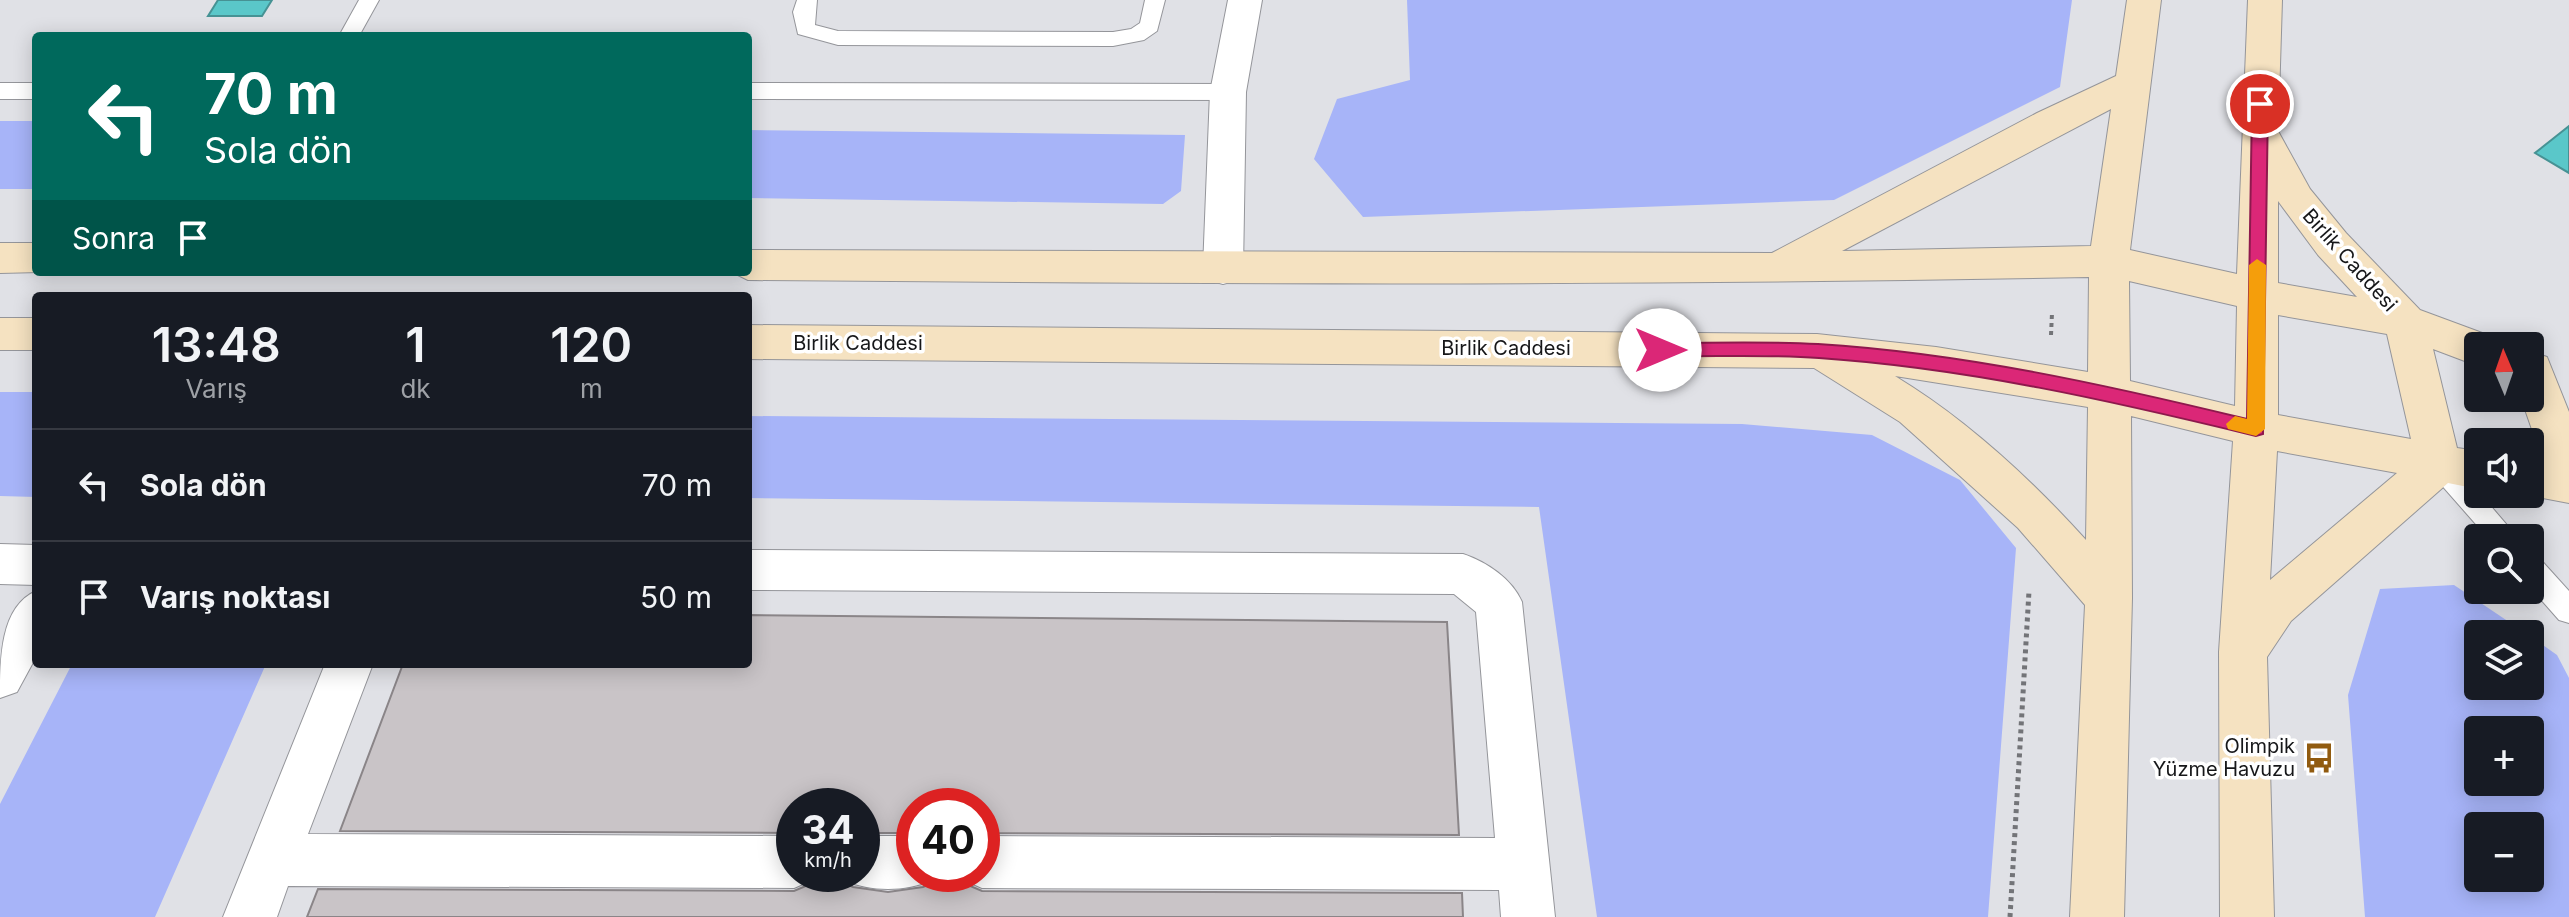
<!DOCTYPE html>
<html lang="tr">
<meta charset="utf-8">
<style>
:root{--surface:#171b24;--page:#242831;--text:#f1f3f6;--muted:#9ea1a6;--line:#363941}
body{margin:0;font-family:Inter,sans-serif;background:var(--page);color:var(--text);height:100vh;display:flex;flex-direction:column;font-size:30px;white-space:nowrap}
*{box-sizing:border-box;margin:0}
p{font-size:26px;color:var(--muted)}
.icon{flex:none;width:44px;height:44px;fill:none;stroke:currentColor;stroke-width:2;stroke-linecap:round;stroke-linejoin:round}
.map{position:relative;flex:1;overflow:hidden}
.panel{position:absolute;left:32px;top:292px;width:720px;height:376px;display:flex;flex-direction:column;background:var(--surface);border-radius:8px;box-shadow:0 4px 20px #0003}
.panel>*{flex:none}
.hud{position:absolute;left:32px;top:32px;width:720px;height:244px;border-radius:8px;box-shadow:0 4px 20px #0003;background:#00695c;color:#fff;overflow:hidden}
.needle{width:52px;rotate:358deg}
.tools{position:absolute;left:2464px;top:332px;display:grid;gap:16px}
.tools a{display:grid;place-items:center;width:80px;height:80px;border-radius:8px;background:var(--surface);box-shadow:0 4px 20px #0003;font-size:40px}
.speed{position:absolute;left:776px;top:788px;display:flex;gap:16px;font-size:40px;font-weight:700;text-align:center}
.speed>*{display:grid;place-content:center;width:104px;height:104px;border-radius:50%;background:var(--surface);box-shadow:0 4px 20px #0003;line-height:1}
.speed small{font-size:20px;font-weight:400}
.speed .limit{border:12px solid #d22;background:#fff;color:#111}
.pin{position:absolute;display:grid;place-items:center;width:68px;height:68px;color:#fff;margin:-34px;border:4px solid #fff;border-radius:50%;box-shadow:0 2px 8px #0007}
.me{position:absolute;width:88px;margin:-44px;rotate:90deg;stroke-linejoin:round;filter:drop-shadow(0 0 6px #0008)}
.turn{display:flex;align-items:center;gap:28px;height:168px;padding:0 40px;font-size:36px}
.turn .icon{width:104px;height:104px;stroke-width:2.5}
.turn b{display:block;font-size:56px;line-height:68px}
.then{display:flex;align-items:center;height:76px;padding:0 40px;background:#0003;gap:16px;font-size:30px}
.eta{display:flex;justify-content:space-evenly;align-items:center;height:136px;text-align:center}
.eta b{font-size:48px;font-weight:600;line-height:56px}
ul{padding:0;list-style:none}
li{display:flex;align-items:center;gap:24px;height:112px;padding:0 40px;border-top:2px solid var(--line)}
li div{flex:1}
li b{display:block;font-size:30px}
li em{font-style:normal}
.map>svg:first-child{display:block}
.green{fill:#a7b4f8;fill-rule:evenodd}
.water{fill:#5ac7c9;stroke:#469294;stroke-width:2}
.building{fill:#c9c4c7;stroke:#8a8588;stroke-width:2}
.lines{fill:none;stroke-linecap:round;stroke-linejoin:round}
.lane-casing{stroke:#94959a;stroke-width:2}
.street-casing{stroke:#94959a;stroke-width:2}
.secondary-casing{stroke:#94959a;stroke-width:2}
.path-far1{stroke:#737478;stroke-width:4;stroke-dasharray:4 4;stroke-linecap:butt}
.path{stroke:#737478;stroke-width:5;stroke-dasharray:4 4;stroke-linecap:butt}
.lane{fill:#fff;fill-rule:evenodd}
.street{fill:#fff;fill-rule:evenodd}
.secondary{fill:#f5e2c1;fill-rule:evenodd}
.route{fill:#db2777;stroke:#8e194d;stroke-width:2}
.slow{fill:#f59e0b}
.labels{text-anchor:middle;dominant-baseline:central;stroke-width:7;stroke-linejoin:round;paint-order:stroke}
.street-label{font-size:20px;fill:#161719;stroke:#fff}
.poi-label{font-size:20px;fill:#161719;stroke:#fff;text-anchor:end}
</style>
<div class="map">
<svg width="2569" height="917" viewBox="0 0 2569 917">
<rect width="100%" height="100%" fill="#e0e1e6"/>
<path class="green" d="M 1407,0 L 2072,0 L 2060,87 L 1834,200 L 1363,217 L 1314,159 L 1337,99 L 1410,80 Z
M 0,121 L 36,121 L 36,189 L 0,189 Z
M 748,130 L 1185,135 L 1181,191 L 1163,204 L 748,198 Z
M 0,392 L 36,392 L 36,497 L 0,496 Z
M 748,416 L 1742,424 L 1872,435 L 1960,480 L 2016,548 L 1988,917 L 1597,917 L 1539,507 L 748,498 Z
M 2454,585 L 2527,634 L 2478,634 L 2478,686 L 2530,686 L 2530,636 L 2557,655 L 2569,678 L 2569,917 L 2365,917 L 2348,695 L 2380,589 ZM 2478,730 L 2530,730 L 2530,782 L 2478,782 ZM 2478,826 L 2530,826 L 2530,878 L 2478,878 Z
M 72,664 L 266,664 L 155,917 L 0,917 L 0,804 Z"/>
<path class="water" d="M 218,0 L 272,0 L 262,16 L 208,16 Z
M 2569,126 L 2569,173 L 2535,153 Z"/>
<path class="building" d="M 748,615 L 1447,622 L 1459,835 L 982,833 L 982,806 L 914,806 L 914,833 L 862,833 L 862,806 L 794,806 L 794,833 L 340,831 L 403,664 L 748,664 Z
M 818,874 L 838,874 L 843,883 L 853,887 L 888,892 L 923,887 L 933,883 L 938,874 L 958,874 L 963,883 L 982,891 L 1462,893 L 1463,917 L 307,917 L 318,889 L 794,891 L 813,883 Z"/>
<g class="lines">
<g class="lane-casing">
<path id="lane" d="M 359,0 L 379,0 L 359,36 L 339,36 Z
M 797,0 L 817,0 L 815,25 L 838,31 L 1113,32 L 1131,29 L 1140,23 L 1145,0 L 1165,0 L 1157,31 L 1144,40 L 1113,46 L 838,45 L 798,34 L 793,12 Z
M 0,83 L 36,83 L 36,99 L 0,99 Z
M 748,83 L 1228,84 L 1239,92 L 1228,100 L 748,99 Z
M 2439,453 L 2448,456 L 2518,538 L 2488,538 L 2430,472 L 2426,464 L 2430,456 Z
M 2530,555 L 2540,559 L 2569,591 L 2569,623 L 2559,620 L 2530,587 Z"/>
</g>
<g class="street-casing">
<path id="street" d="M 1228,0 L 1262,0 L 1246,92 L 1243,269 L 1237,280 L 1223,284 L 1209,280 L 1203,269 L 1210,92 Z
M 0,544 L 36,545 L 36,585 L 0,584 Z
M 748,550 L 1463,554 C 1487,562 1512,579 1522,602 L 1555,917 L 1501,917 L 1499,890 L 982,888 L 964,880 L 961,874 L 982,874 L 982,836 L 1495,838 L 1476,612 L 1454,594 L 748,590 Z
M 36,591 L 36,657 L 17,692 L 0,698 C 0,659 0,607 36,591 Z
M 325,664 L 373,664 L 308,834 L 794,836 L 794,874 L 815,874 L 812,880 L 794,888 L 288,886 L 277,917 L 223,917 Z
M 862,836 L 914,836 L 914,874 L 935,874 L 932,880 C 905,892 871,892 844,880 L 841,874 L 862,874 Z"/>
</g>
<g class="secondary-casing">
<path id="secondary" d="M 2127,0 L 2161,0 L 2130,250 L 2237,274 L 2248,0 L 2282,0 L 2278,131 L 2310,189 L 2346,233 L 2420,310 L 2493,337 L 2497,346 L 2478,346 L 2478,366 L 2433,349 L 2457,448 L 2478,451 L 2478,489 L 2448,483 L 2291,621 L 2267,657 L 2274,917 L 2220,917 L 2219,652 L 2233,441 L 2131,416 L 2132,598 L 2124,917 L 2070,917 L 2085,605 L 2018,528 L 1900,422 L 1814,368 L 748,359 L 748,325 L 1817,334 L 1936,347 L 2088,372 L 2089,277 C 1642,286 1195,284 748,280 L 732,272 L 748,272 L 748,250 L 1772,253 L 2037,113 L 2116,76 ZM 2111,109 L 2091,246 L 1842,251 ZM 2278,201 L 2318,255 L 2357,297 L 2278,283 ZM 2129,281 L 2237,306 L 2235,406 L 2130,381 ZM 2278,315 L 2387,334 L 2411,439 L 2278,415 ZM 1895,376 L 2088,407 L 2086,540 C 2031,479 1966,419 1895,376 ZM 2277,451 L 2397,473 L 2270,580 Z
M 0,243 L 36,243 L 36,272 L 40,272 L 0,273 Z
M 0,318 L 36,318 L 36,350 L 0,350 Z
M 2532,352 L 2547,357 L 2569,412 L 2569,503 L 2522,494 L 2530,494 L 2530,459 L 2543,461 L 2521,398 L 2530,398 Z"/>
</g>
<path class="path-far1" d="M 2051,335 L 2052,313"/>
<path class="path" d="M 2010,917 L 2029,591"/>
<use href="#lane" class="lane"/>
<use href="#street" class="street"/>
<use href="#secondary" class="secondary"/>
</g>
<path class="route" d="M 2260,99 L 2268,104 L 2263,434 L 2256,436 C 2112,401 1967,368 1819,358 C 1766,354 1713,357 1660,356 L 1651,350 L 1660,343 C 1712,343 1766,341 1818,344 C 1963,353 2107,385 2247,419 L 2252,104 Z"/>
<path class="slow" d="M 2257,259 L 2266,265 L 2265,429 L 2256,436 L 2228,429 L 2226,424 L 2235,416 L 2247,419 L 2249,265 Z"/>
<defs>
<g id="bus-bare" transform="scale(2.4)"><path d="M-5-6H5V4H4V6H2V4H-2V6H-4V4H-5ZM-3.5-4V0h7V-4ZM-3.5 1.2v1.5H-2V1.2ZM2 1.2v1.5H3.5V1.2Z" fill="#915b10" stroke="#fff" stroke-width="2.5" paint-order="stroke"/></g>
</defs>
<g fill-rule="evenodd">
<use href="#bus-bare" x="2319" y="758"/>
</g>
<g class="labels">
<g class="street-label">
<text transform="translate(2350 260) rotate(48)">Birlik Caddesi</text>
<text x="858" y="343">Birlik Caddesi</text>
<text x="1506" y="348">Birlik Caddesi</text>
</g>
<g class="poi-label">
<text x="2295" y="746">Olimpik<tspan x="2295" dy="23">Yüzme Havuzu</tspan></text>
</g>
</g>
</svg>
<div class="tools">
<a><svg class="needle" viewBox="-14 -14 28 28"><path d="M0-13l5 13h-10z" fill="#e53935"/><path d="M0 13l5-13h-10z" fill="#9ea1a6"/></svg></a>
<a><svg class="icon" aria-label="sound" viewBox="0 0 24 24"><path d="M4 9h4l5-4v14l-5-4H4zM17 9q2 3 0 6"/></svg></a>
<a><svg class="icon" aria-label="search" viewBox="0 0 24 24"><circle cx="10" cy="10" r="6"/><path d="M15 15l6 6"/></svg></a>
<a><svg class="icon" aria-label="layers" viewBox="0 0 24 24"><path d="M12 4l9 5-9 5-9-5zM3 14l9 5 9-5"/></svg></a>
<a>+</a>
<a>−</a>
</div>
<div class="speed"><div>34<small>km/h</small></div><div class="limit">40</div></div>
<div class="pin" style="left:2260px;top:104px;background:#d93025"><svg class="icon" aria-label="arrive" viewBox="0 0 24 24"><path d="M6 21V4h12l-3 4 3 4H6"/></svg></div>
<svg class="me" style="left:1660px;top:350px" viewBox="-20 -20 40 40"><circle r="19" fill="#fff"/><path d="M0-13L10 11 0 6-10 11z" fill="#db2777"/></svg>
<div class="hud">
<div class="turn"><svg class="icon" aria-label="left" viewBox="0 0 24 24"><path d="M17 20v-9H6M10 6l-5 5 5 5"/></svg><div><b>70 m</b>Sola dön</div></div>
<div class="then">Sonra<svg class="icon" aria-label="arrive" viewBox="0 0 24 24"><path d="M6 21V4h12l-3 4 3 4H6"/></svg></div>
</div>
<section class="panel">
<div class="eta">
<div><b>13:48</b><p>Varış</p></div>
<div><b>1</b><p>dk</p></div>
<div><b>120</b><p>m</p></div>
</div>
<ul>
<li><svg class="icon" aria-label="left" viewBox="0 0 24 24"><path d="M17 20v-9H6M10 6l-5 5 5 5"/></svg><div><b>Sola dön</b></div><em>70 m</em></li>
<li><svg class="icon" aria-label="arrive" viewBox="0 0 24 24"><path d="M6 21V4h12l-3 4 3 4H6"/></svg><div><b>Varış noktası</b></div><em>50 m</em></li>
</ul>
</section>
</div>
